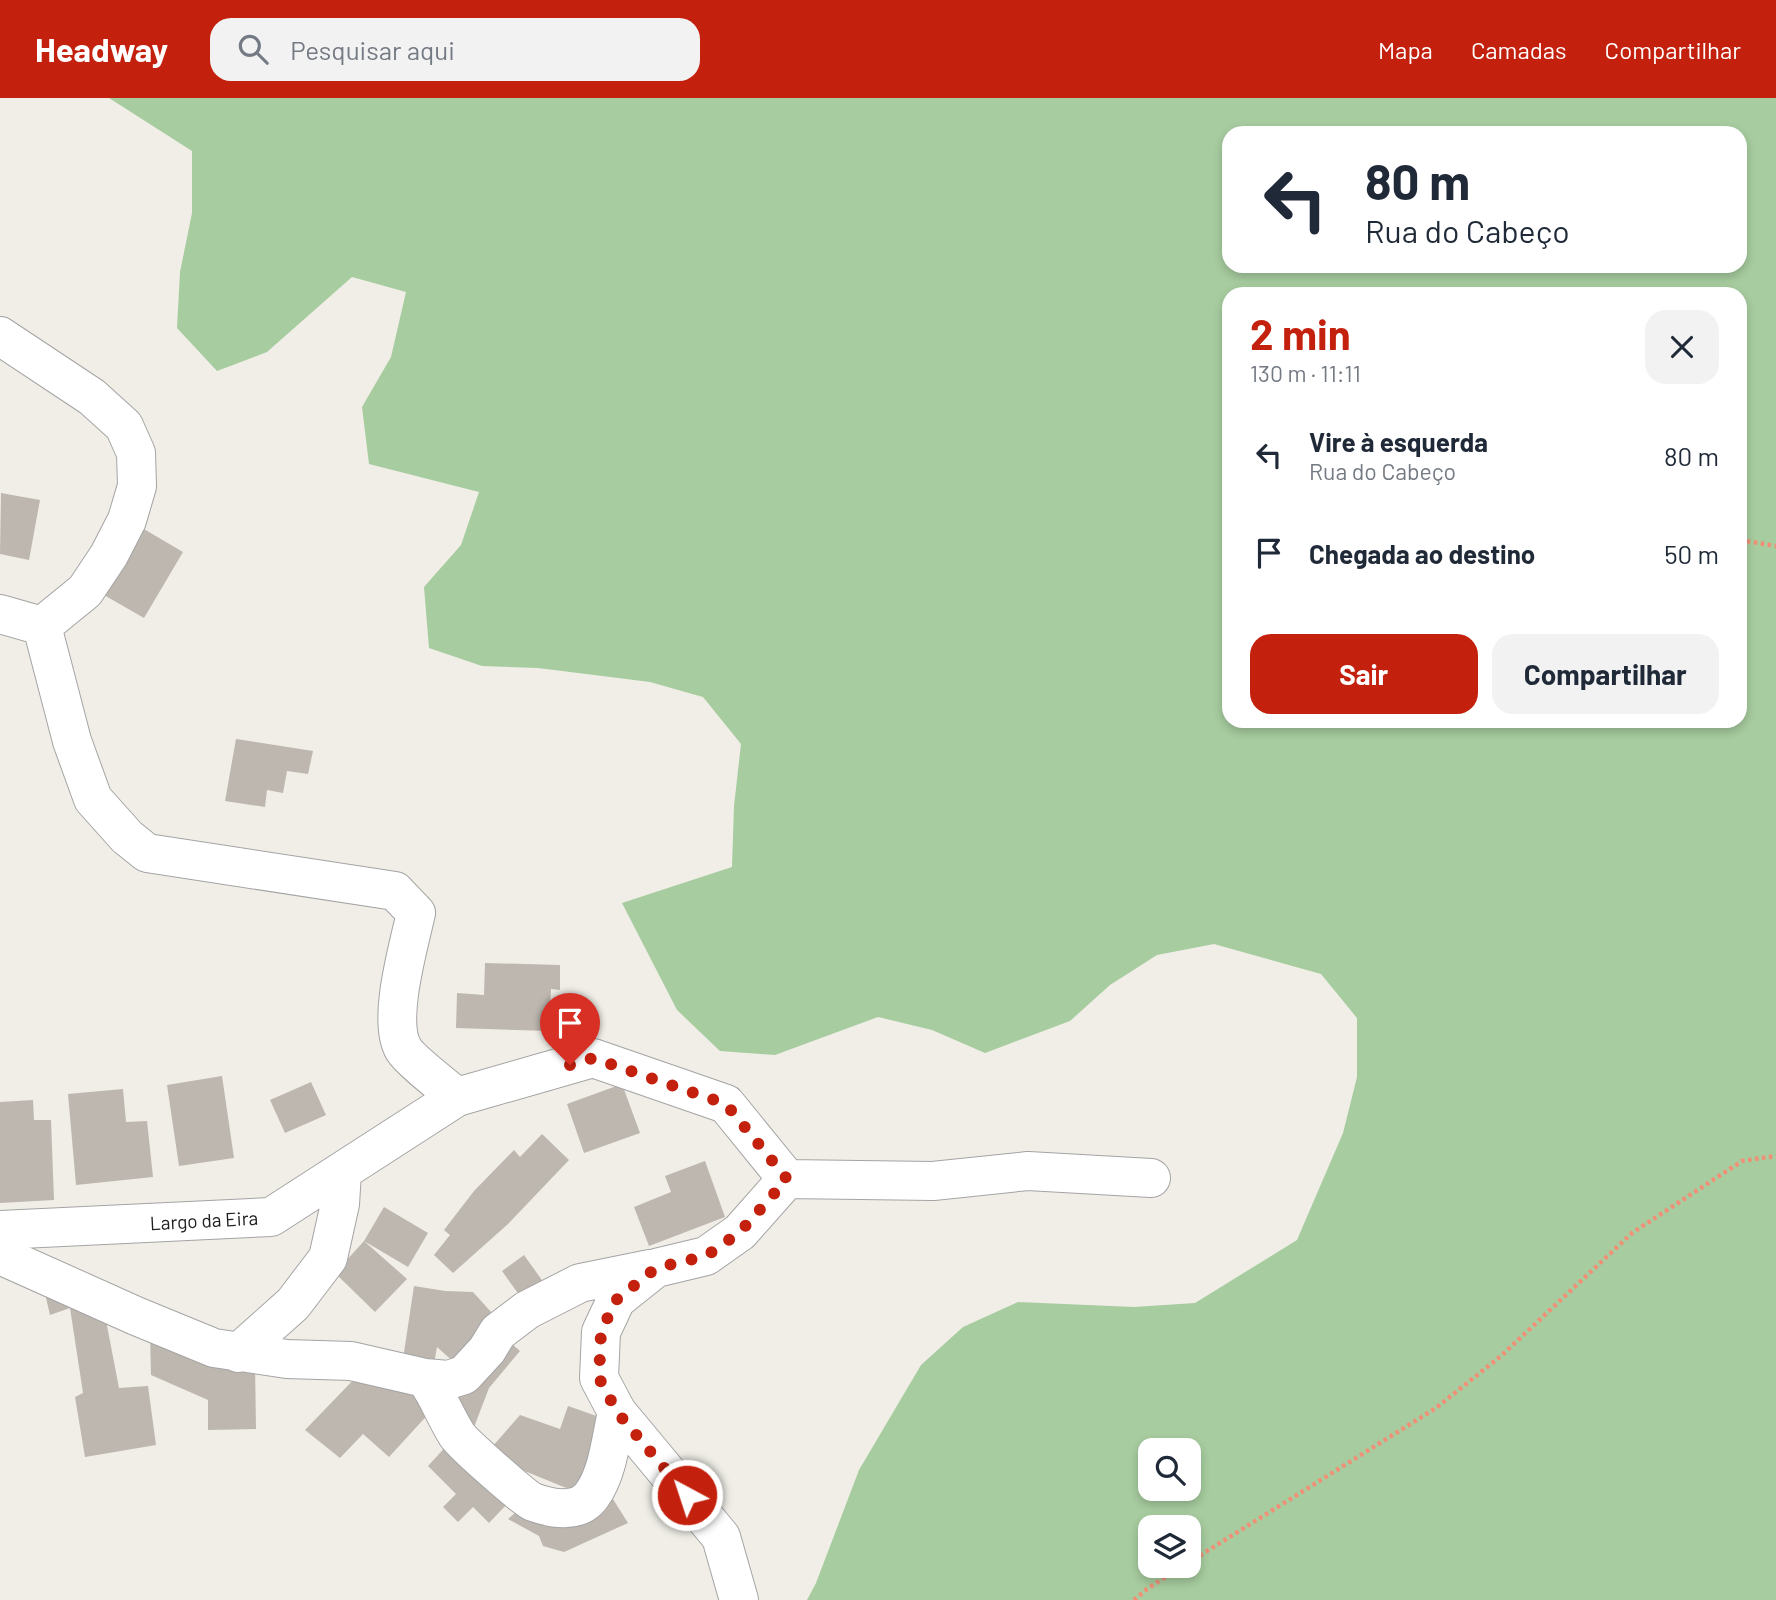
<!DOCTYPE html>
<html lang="pt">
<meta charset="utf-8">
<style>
:root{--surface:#fff;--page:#f2f2f3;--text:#1f2937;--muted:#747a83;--accent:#c3200d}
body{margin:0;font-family:Barlow,sans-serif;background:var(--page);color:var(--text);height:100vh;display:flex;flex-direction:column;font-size:26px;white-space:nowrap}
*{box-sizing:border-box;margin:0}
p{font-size:23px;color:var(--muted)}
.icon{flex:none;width:38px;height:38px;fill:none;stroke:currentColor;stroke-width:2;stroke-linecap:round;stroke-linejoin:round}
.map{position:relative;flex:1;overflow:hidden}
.details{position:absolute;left:1222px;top:189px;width:525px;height:441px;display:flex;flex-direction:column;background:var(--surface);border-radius:21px;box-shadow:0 4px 10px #0003}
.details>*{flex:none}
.guide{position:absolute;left:1222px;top:28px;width:525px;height:147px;border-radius:21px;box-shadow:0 4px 10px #0003;background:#fff;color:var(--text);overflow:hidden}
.controls{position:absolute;left:1138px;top:1340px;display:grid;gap:14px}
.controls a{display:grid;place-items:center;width:63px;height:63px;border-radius:14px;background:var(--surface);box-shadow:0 4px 10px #0003;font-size:35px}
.pin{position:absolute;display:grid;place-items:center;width:60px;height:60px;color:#fff;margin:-72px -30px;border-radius:50% 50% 50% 0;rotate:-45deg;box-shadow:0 0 7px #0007}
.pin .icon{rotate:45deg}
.me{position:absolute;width:77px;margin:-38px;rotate:320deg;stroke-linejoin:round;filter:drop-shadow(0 0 5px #0008)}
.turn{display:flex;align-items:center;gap:24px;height:147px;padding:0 28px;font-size:32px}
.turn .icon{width:91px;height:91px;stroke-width:2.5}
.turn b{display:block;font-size:49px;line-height:60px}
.round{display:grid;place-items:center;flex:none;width:74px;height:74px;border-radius:21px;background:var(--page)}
.headline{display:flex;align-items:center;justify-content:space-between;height:119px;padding:0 28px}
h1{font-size:42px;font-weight:700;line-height:52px;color:var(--accent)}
.button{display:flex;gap:14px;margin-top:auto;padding:14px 28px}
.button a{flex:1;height:80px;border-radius:21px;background:var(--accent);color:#fff;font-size:28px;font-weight:700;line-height:80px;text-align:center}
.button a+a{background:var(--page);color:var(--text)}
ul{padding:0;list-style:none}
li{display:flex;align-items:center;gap:21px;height:98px;padding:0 28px}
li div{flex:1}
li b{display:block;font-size:26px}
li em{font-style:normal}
header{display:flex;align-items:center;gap:42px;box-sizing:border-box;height:98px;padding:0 35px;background:var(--accent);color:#fff}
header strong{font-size:33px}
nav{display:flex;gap:38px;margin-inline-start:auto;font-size:24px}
.search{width:490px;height:63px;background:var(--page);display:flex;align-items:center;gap:18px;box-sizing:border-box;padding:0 24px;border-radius:21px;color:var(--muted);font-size:26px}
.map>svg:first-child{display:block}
.forest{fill:#a7cc9f;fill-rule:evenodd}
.building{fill:#bdb7b0}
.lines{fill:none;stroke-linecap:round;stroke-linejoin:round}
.minor-casing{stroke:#a4a4a4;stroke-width:40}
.path{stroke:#f19077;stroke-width:4.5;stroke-dasharray:3.5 3.5;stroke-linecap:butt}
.minor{stroke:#fff;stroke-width:38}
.route{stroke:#c3200d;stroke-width:12;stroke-dasharray:0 21.6}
.labels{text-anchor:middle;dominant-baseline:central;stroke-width:5;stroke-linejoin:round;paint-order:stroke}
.street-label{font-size:19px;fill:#202020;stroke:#fff}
</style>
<header>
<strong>Headway</strong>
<div class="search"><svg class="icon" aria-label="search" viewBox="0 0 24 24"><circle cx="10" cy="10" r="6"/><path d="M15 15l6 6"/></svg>Pesquisar aqui</div>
<nav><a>Mapa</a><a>Camadas</a><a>Compartilhar</a></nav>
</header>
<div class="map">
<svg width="1776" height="1502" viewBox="0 0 1776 1502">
<rect width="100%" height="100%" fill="#f0eee7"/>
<path class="forest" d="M 109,0 L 1776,0 L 1776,1502 L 807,1502 L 816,1485 L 859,1372 L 921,1267 L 963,1229 L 1018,1204 L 1134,1209 L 1195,1205 L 1297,1142 L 1343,1035 L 1357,979 L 1357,920 L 1321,876 L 1214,846 L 1157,857 L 1110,887 L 1070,923 L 985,955 L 932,932 L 878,919 L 775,957 L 720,953 L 677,912 L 622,805 L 732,769 L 734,708 L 741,646 L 703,599 L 650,584 L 538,570 L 482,568 L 429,550 L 424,489 L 461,447 L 479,394 L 369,366 L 362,309 L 391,259 L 406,194 L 352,179 L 267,254 L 217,273 L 177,230 L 180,174 L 192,115 L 192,53 ZM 1228,35 L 1740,35 L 1740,168 L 1228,168 ZM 1228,196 L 1740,196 L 1740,623 L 1228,623 ZM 1150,1353 L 1188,1353 L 1188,1391 L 1150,1391 ZM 1150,1430 L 1188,1430 L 1188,1468 L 1150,1468 Z"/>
<path class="building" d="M 1,395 L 40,402 L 29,462 L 0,456 Z
M 137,427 L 183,454 L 144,520 L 97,493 Z
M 236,641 L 313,653 L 308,676 L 287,673 L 283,695 L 267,692 L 265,709 L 225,703 Z
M 485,865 L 560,867 L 560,892 L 551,891 L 549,933 L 456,930 L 457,895 L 484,897 Z
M 222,978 L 234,1060 L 179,1068 L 167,987 Z
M 311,984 L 326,1017 L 285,1035 L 270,1002 Z
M 622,986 L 640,1035 L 584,1055 L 567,1006 Z
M 123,991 L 126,1024 L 147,1023 L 153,1079 L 76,1087 L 68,996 Z
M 33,1002 L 34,1022 L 51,1022 L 54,1102 L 0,1105 L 0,1004 Z
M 542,1036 L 569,1062 L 508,1126 L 453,1175 L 434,1157 L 450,1137 L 444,1132 L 474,1093 L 514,1052 L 520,1059 Z
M 705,1063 L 725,1119 L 649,1148 L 634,1109 L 671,1094 L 665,1078 Z
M 384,1109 L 428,1135 L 408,1169 L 364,1143 L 407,1181 L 375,1214 L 335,1175 L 364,1143 Z
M 524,1157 L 544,1185 L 522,1201 L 502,1173 Z
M 43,1187 L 103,1207 L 119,1290 L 148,1288 L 156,1347 L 85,1359 L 75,1299 L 83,1295 L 70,1210 L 50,1217 Z
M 414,1188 L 445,1193 L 473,1194 L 501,1225 L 457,1267 L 437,1249 L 434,1266 L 403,1261 Z
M 150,1235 L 255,1264 L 256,1331 L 208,1332 L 208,1302 L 151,1277 Z
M 505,1240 L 520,1253 L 489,1290 L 471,1337 L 453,1316 L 466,1281 Z
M 359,1276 L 408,1287 L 433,1311 L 389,1359 L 363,1336 L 340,1360 L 305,1332 Z
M 568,1308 L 608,1322 L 581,1396 L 485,1357 L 520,1317 L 560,1331 Z
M 449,1345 L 509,1404 L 489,1425 L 473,1409 L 458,1424 L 443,1409 L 456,1396 L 428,1368 Z
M 606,1390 L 628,1425 L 564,1454 L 543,1448 L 539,1438 L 508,1421 L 523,1408 Z"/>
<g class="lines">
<g class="minor-casing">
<path id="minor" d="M 0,238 L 92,299 L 124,328 L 136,355 L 137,388 L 127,422 L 109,457 L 85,493 L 42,528
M 0,516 L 42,528 L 72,643 L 93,701 L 127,739 L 147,755 L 395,793 L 416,815 C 409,847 386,924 404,952 C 411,963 445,989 457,999
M 787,1081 L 933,1083 L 1028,1073 L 1151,1080
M 0,1132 L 271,1119 L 457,999 L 593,960 L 726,1006 L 787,1081 L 740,1134 L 706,1158 L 656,1170 L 616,1202 L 601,1234 L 599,1280 L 617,1314 L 721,1439 L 739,1502
M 0,1157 L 136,1218 L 214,1250 L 287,1261 L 351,1263 L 425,1280 L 448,1282 L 464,1277 L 487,1252 L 498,1234 L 527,1212 L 580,1185 L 649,1171
M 238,1255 L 293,1206 L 328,1160 L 340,1106 L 342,1074
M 425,1280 C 438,1298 445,1318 457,1337 C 463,1346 524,1400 533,1404 C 552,1411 579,1416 592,1397 C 608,1375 611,1340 617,1314"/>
</g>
<path class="path" d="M 1740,442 L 1776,448
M 1188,1465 L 1436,1310 L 1501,1258 L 1632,1135 L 1742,1063 L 1776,1058
M 1134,1502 L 1147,1491 L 1183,1468"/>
<use href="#minor" class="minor"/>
</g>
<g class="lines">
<path class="route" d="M 570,967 L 593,960 L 726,1006 L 787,1081 L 740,1134 L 706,1158 L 656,1170 L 616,1202 L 601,1234 L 599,1280 L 617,1314 L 687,1397"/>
</g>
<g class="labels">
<g class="street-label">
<text transform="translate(204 1122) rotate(-3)">Largo da Eira</text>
</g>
</g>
</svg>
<div class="controls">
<a><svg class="icon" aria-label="search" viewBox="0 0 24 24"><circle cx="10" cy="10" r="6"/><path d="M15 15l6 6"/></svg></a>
<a><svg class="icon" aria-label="layers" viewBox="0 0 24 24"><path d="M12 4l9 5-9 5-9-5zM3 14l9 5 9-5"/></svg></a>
</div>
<div class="pin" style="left:570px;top:967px;background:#d93025"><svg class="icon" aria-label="arrive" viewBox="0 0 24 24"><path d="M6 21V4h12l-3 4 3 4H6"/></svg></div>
<svg class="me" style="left:687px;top:1397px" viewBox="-20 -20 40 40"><circle r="17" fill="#c3200d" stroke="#fff" stroke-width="3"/><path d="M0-11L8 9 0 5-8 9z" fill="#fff"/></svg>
<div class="guide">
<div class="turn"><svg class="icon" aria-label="left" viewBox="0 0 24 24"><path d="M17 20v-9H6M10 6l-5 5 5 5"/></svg><div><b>80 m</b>Rua do Cabeço</div></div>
</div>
<section class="details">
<div class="headline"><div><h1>2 min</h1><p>130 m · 11:11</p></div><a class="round"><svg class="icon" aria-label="close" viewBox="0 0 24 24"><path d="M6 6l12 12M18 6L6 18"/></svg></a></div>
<ul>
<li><svg class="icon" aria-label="left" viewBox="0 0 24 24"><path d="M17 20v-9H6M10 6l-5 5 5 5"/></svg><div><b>Vire à esquerda</b><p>Rua do Cabeço</p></div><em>80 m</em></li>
<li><svg class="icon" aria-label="arrive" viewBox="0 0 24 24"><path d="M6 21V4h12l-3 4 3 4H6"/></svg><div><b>Chegada ao destino</b></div><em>50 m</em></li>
</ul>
<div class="button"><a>Sair</a><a>Compartilhar</a></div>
</section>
</div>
